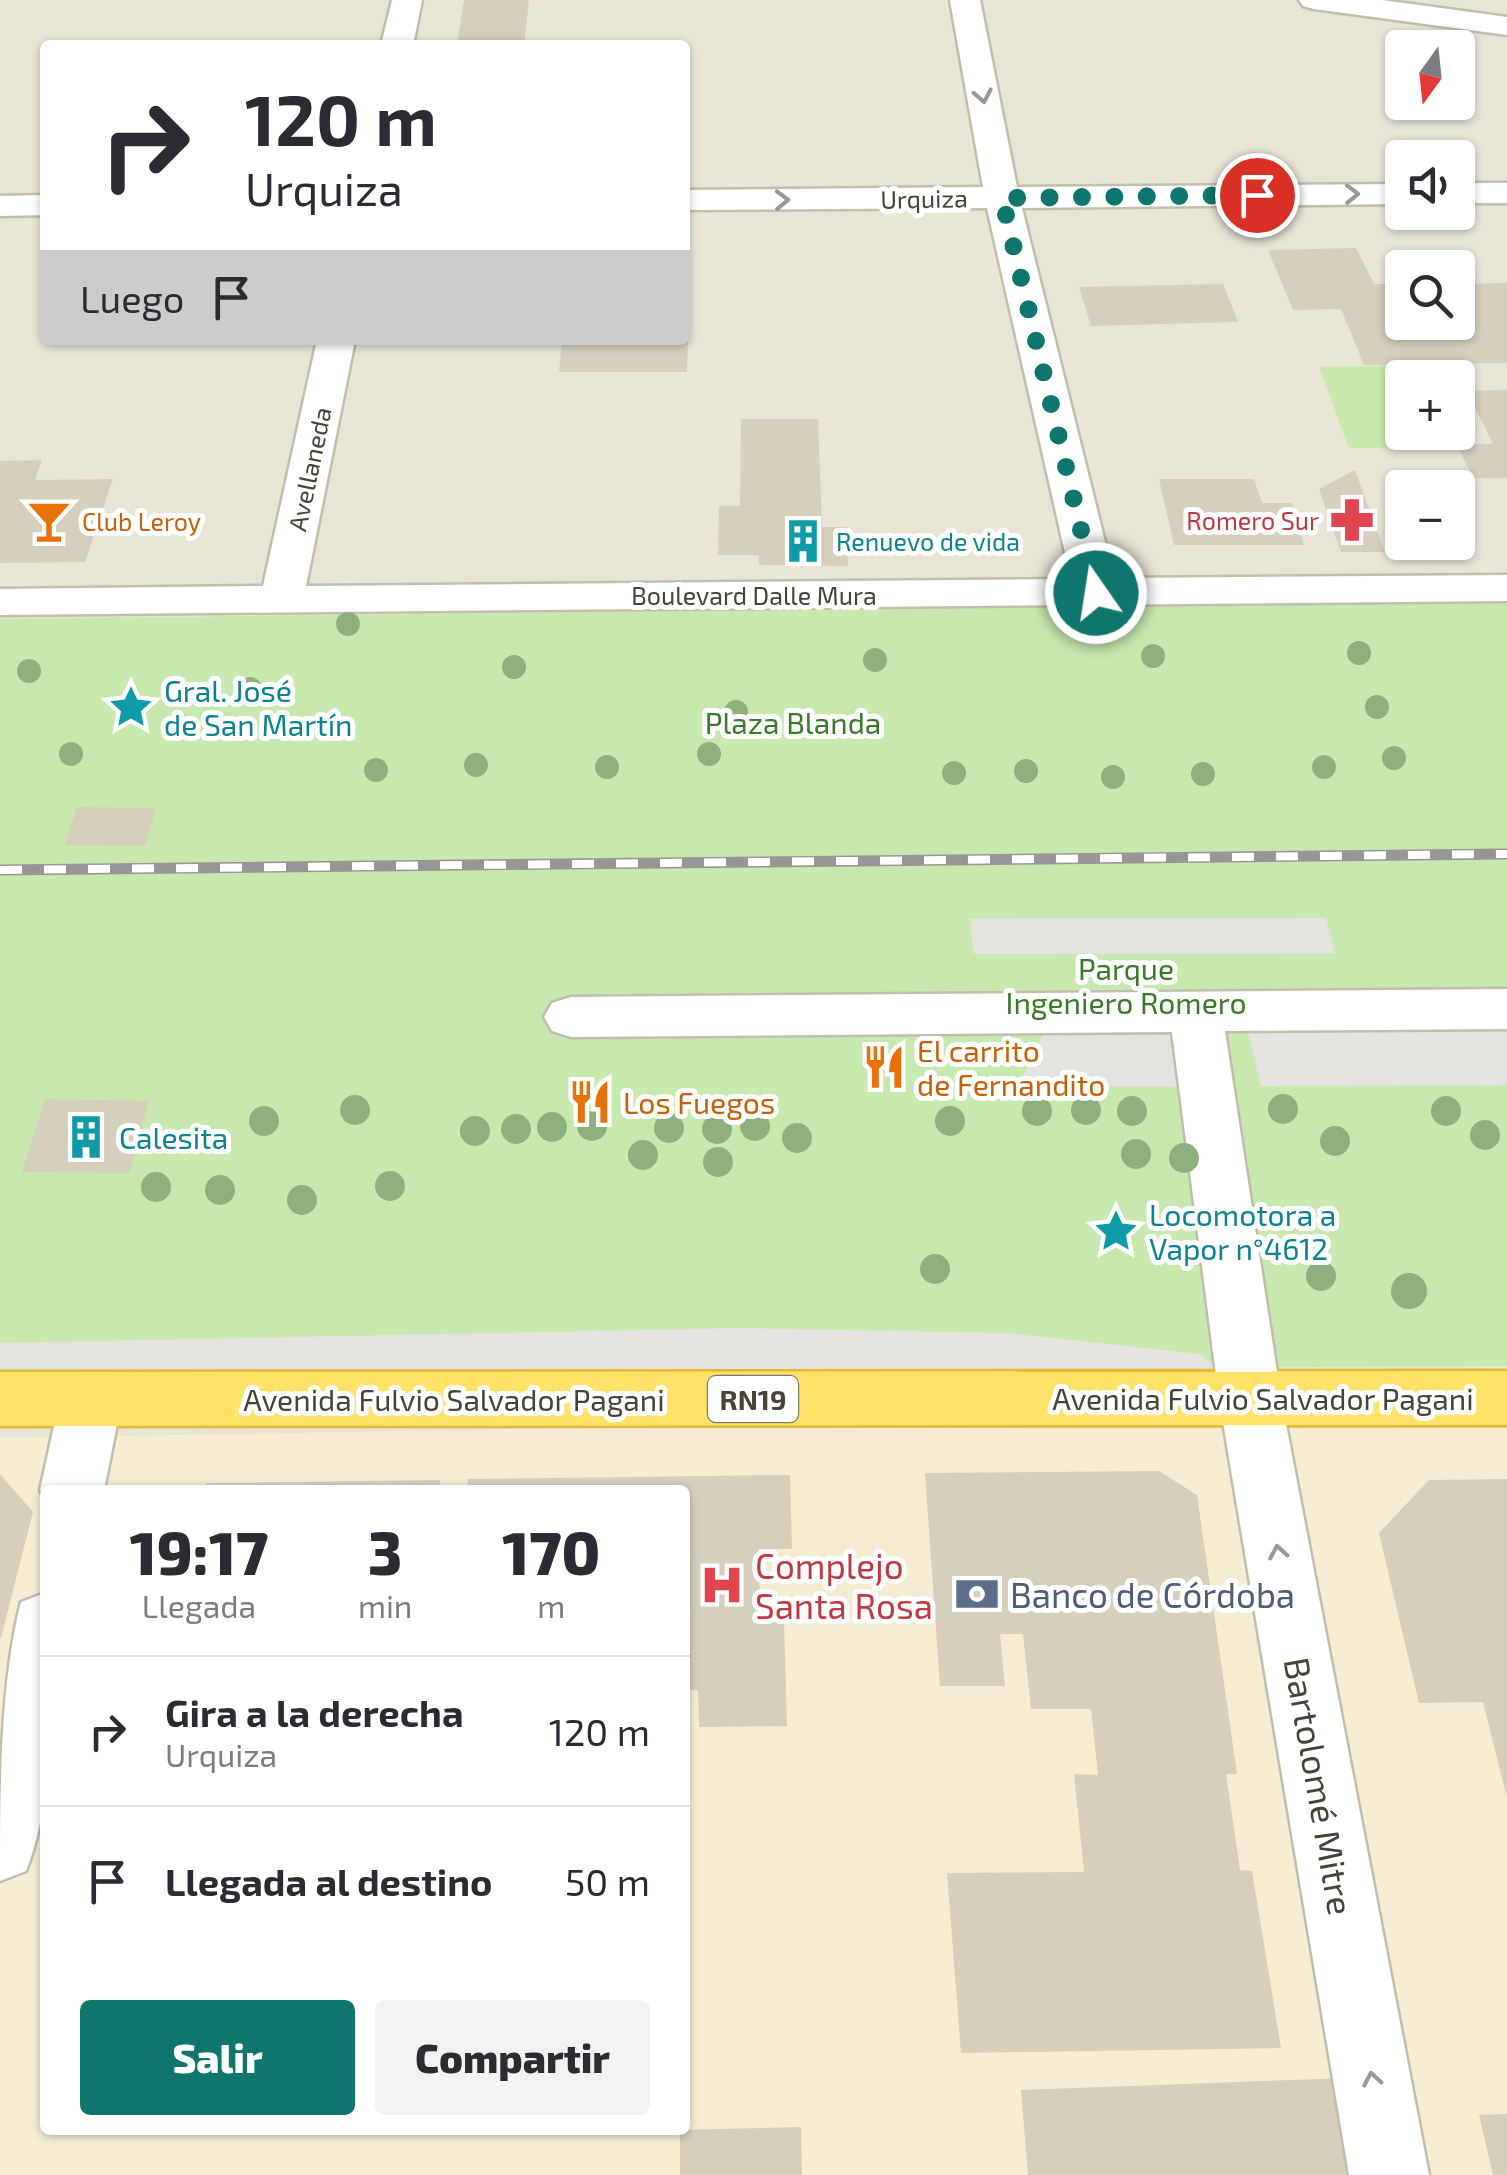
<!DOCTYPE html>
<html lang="es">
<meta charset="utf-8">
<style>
:root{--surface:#fff;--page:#f2f2f3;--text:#2b2b33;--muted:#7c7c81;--line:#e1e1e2;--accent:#0f766e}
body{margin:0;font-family:"Exo 2",sans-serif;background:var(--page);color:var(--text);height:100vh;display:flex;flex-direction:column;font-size:38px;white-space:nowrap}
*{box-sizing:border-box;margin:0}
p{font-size:32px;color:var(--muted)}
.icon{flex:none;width:55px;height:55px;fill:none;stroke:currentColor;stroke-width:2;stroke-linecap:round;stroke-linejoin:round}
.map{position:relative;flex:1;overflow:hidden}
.side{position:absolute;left:40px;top:1485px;width:650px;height:650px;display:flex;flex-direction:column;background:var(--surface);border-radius:10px;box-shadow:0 2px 8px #0004}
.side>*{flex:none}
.hud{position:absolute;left:40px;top:40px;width:650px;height:305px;border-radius:10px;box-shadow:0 2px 8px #0004;background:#fff;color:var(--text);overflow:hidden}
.needle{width:65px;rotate:195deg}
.buttons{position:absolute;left:1385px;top:30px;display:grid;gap:20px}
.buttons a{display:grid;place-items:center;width:90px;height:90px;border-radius:10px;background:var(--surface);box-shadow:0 2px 8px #0004;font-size:50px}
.pin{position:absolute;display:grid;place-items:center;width:85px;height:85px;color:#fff;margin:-42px;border:5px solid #fff;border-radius:50%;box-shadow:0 2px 10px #0007}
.me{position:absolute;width:110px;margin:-55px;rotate:347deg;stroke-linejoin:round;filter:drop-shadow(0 0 8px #0008)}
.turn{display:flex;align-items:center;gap:35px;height:210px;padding:0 40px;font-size:45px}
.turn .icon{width:130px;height:130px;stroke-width:2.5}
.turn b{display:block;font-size:70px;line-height:85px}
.then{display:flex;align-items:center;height:95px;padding:0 40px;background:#0003;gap:20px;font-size:38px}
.eta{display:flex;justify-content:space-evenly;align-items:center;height:170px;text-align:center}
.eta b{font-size:60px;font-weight:800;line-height:70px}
.primary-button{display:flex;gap:20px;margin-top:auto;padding:20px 40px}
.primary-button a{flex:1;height:115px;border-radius:10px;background:var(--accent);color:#fff;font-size:40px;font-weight:800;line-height:115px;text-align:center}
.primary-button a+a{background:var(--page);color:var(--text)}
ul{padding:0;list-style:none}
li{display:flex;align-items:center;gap:30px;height:150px;padding:0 40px;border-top:2px solid var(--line)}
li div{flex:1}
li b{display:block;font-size:38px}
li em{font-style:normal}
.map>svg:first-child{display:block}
.residential{fill:#e8e5d5;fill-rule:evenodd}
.commercial{fill:#f6ecd2;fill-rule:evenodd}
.green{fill:#c7e9af}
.parking{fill:#e5e3df}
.building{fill:#d6cfbc}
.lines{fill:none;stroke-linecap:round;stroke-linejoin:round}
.minor-casing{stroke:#c2beac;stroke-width:5}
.highway-casing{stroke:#e0b935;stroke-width:5}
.minor{fill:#fff;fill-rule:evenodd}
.highway{fill:#ffe267;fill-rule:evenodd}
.rail-casing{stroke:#969696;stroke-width:11}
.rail{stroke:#fff;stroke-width:8;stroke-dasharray:22;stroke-linecap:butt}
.tree{fill:#8eb07e}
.oneway{stroke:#9a9890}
.route{stroke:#0f766e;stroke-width:18;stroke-dasharray:0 32.4}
.labels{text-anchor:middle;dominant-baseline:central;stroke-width:10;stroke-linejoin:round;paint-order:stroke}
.far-street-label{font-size:25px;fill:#474336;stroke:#fff}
.far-health-label{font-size:25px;fill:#be3a42;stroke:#fff;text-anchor:end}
.far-food-label{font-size:25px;fill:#c56008;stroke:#fff;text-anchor:start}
.far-culture-label{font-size:25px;fill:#0d838f;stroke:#fff;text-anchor:start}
.shield{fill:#fff;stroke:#7e7b72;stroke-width:2.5}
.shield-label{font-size:28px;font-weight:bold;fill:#474336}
.culture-label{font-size:30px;fill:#0d838f;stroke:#fff;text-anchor:start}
.park-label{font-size:30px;fill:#3b7a28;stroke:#fff}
.food-label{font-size:30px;fill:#c56008;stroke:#fff;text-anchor:start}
.street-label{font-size:30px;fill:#474336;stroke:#fff}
.near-health-label{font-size:35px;fill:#be3a42;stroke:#fff;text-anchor:start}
.near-service-label{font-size:35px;fill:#4e5e75;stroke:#fff;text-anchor:start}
.near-street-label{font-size:35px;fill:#474336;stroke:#fff}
</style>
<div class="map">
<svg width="1507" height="2175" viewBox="0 0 1507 2175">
<rect width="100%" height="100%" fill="#f4f2e7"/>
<path class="residential" d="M 0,0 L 1507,0 L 1507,2175 L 0,2175 ZM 45,45 L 685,45 L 685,340 L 45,340 ZM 1402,48 L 1458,48 L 1458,102 L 1402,102 ZM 1402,158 L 1458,158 L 1458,212 L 1402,212 ZM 1402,268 L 1458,268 L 1458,322 L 1402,322 ZM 1402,378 L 1458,378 L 1458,432 L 1402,432 ZM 1402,488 L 1458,488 L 1458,542 L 1402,542 ZM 45,1490 L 685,1490 L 685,2130 L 45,2130 Z"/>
<path class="commercial" d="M 588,1428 L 1507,1428 L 1507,2175 L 0,2175 L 0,1438 ZM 45,1490 L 685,1490 L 685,2130 L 45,2130 Z"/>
<path class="green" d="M 1391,366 L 1402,393 L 1402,432 L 1419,433 L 1425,447 L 1349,448 L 1319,367 Z
M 1507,601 L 1507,1366 L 0,1374 L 0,619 Z"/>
<path class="parking" d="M 1326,918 L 1335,953 L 974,954 L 970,919 Z
M 1507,1026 L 1507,1085 L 1261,1086 L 1247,1027 Z
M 1046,1028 L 1183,1028 L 1194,1087 L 1018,1086 Z
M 741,1328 L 1006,1333 L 1200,1354 L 1236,1386 L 0,1387 L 0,1343 Z"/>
<path class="building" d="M 464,0 L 529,0 L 524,45 L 457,45 Z
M 1356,248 L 1374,284 L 1402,284 L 1402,322 L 1458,322 L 1458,284 L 1507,283 L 1507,363 L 1364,365 L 1341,309 L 1293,310 L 1268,250 Z
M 1223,284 L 1238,322 L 1091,326 L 1079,287 Z
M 562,340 L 688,340 L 687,372 L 559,372 Z
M 1507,390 L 1507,478 L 1473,478 L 1457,445 L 1493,444 L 1467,391 Z
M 741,419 L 818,419 L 822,527 L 847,527 L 848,566 L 759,565 L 759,555 L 718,555 L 719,506 L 740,506 Z
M 42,460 L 35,480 L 113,479 L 85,562 L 0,563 L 0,461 Z
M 1355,470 L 1385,552 L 1341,552 L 1319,489 Z
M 1159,479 L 1254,479 L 1262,503 L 1292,503 L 1304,545 L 1174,545 Z
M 77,807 L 156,808 L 145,846 L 65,845 Z
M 45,1099 L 149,1101 L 129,1173 L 22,1172 Z
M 1159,1471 L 1197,1495 L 1237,1774 L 1226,1774 L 1240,1870 L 1252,1871 L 1281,2048 L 961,2053 L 947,1873 L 1084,1872 L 1074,1774 L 1098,1775 L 1091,1709 L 1031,1709 L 1023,1634 L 1000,1634 L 1005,1686 L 940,1686 L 925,1473 Z
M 0,1474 L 33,1512 L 1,1638 L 0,1638 Z
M 790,1475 L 792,1549 L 759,1549 L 760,1621 L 784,1621 L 787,1726 L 699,1727 L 698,1690 L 685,1690 L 685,1490 L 467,1490 L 468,1479 Z
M 1507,1479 L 1507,1794 L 1506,1794 L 1483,1702 L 1419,1703 L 1379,1533 L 1429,1480 Z
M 440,1480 L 439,1490 L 195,1490 L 208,1483 Z
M 1347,2078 L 1365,2175 L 1028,2175 L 1021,2090 Z
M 1507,2114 L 1507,2175 L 1493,2175 L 1479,2115 Z
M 801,2127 L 802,2175 L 680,2175 L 680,2130 Z"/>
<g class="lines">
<g class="minor-casing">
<path id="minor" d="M 392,0 L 422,0 L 413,45 L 381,45 Z
M 950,0 L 980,0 L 1017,187 L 1402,184 L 1402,204 L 1022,208 L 1114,578 L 1507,575 L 1507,601 L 0,615 L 0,589 L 263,586 L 317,340 L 355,340 L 306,586 L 1071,579 L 987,208 L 685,210 L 685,190 L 983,187 Z
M 1299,0 L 1382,0 L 1507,17 L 1507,35 L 1314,9 L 1303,6 Z
M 1458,183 L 1507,183 L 1507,203 L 1458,203 Z
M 45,195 L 45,215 L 0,216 L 0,196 Z
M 1507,989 L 1507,1029 L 1225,1031 L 1281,1398 L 1429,2175 L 1349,2175 L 1219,1398 L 1172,1032 L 571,1037 L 552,1031 L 544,1017 L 552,1003 L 571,997 Z
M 91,1372 L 113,1380 L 122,1399 L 104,1490 L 45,1490 L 45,1501 L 40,1490 L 60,1399 L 69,1380 Z
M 45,1593 C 45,1680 59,1789 26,1871 L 0,1881 C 0,1793 0,1683 21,1602 Z"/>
</g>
<g class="highway-casing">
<path id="highway" d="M 1507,1371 L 1507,1425 L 0,1426 L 0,1372 Z"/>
</g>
<use href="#minor" class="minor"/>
<use href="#highway" class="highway"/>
<g class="rail-casing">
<path id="rail" d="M 0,870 L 1507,854"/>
</g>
<use href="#rail" class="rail"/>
</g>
<g class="tree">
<circle cx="348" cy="624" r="12"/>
<circle cx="1359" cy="653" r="12"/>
<circle cx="1153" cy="656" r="12"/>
<circle cx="875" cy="660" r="12"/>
<circle cx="514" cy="667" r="12"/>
<circle cx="29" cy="671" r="12"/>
<circle cx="250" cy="689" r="12"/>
<circle cx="1377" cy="707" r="12"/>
<circle cx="736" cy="712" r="12"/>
<circle cx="71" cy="754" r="12"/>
<circle cx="709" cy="754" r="12"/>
<circle cx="1394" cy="758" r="12"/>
<circle cx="476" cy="765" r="12"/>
<circle cx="607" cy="767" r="12"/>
<circle cx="1324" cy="767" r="12"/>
<circle cx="376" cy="770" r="12"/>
<circle cx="1026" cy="771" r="12"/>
<circle cx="954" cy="773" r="12"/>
<circle cx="1203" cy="774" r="12"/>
<circle cx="1113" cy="777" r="12"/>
<circle cx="1283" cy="1109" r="15"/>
<circle cx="355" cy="1110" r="15"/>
<circle cx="1086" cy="1110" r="15"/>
<circle cx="1037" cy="1111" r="15"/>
<circle cx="1132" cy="1111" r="15"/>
<circle cx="1446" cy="1111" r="15"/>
<circle cx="264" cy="1121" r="15"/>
<circle cx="950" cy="1121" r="15"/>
<circle cx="592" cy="1126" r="15"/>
<circle cx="755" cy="1126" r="15"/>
<circle cx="552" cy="1127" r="15"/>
<circle cx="669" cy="1128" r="15"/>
<circle cx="516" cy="1129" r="15"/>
<circle cx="717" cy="1129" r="15"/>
<circle cx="475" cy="1131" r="15"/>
<circle cx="1485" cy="1135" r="15"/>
<circle cx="797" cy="1138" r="15"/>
<circle cx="1335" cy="1141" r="15"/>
<circle cx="1136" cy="1154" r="15"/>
<circle cx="643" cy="1155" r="15"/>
<circle cx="1184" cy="1158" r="15"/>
<circle cx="718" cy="1162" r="15"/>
<circle cx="390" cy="1186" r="15"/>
<circle cx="156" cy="1187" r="15"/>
<circle cx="220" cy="1190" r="15"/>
<circle cx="302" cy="1200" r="15"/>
<circle cx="935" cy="1269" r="15"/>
<circle cx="1321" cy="1276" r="15"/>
<circle cx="1409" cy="1291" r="18"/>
</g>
<defs><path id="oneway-chevron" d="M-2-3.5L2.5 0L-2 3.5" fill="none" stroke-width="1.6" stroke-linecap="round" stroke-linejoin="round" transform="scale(2.5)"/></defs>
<g class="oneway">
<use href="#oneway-chevron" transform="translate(983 96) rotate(79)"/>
<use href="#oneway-chevron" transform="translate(1352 194) rotate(-1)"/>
<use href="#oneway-chevron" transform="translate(782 200) rotate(-1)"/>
<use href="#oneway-chevron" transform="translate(1278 1552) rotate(-100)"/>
<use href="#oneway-chevron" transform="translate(1372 2079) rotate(-100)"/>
</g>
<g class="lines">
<path class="route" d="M 1096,593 L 1002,198 L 1257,195"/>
</g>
<defs>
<g id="pharmacy-bare" transform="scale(3.45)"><path d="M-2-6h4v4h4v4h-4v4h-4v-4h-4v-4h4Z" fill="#e0444e" stroke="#fff" stroke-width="2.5" paint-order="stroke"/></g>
<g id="bar-bare" transform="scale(3.45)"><path d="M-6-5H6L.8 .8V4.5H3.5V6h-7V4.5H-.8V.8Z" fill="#e8710a" stroke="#fff" stroke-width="2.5" paint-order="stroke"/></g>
<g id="building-bare" transform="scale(3.45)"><path d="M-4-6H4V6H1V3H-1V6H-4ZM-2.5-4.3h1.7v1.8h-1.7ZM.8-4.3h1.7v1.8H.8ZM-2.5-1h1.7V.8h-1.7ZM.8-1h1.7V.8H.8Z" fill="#0f9aa8" stroke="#fff" stroke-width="2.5" paint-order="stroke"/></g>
<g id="sight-bare" transform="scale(3.45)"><path d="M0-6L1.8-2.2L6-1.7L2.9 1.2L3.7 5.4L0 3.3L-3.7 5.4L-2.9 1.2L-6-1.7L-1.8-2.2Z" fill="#0f9aa8" stroke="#fff" stroke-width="2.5" paint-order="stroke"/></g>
<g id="restaurant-bare" transform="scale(3.45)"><path d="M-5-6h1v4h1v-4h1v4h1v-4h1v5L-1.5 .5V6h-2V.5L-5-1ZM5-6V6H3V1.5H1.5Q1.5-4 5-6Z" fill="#e8710a" stroke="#fff" stroke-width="2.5" paint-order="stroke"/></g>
<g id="hospital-bare" transform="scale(3.45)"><path d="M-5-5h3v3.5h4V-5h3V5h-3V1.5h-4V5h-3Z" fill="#e0444e" stroke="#fff" stroke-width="2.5" paint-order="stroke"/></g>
<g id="bank-bare" transform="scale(3.45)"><path d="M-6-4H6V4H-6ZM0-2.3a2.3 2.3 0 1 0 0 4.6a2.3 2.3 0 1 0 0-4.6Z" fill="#5c6f8a" stroke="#fff" stroke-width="2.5" paint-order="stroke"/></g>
</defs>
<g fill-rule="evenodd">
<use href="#pharmacy-bare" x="1352" y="520"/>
<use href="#bar-bare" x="49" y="521"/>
<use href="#building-bare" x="803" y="541"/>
<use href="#sight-bare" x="131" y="707"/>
<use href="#restaurant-bare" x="884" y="1067"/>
<use href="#restaurant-bare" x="590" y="1102"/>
<use href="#building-bare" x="86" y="1137"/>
<use href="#sight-bare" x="1116" y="1231"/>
<use href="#hospital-bare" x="722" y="1585"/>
<use href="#bank-bare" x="977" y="1594"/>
</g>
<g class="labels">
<g class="far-street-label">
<text transform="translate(924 198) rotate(-1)">Urquiza</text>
<text transform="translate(309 469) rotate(-78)">Avellaneda</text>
<text x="754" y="595">Boulevard Dalle Mura</text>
</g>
<g class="far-health-label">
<text x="1319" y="520">Romero Sur</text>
</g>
<g class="far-food-label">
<text x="82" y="521">Club Leroy</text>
</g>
<g class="far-culture-label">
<text x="836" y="541">Renuevo de vida</text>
</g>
<rect class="shield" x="708" y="1376" width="90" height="46" rx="8"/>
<g class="shield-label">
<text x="753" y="1399">RN19</text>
</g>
<g class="culture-label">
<text x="164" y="690">Gral. José<tspan x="164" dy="34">de San Martín</tspan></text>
<text x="119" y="1137">Calesita</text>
<text x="1149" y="1214">Locomotora a<tspan x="1149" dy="34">Vapor n°4612</tspan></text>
</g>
<g class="park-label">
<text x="793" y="722">Plaza Blanda</text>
<text x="1126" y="968">Parque<tspan x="1126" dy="34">Ingeniero Romero</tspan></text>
</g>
<g class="food-label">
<text x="917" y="1050">El carrito<tspan x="917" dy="34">de Fernandito</tspan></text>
<text x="623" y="1102">Los Fuegos</text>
</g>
<g class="street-label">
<text x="1263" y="1398">Avenida Fulvio Salvador Pagani</text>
<text x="454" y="1399">Avenida Fulvio Salvador Pagani</text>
</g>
<g class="near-health-label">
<text x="755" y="1565">Complejo<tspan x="755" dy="40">Santa Rosa</tspan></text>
</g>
<g class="near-service-label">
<text x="1010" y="1594">Banco de Córdoba</text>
</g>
<g class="near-street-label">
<text transform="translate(1320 1786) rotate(80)">Bartolomé Mitre</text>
</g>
</g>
</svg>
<div class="buttons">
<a><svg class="needle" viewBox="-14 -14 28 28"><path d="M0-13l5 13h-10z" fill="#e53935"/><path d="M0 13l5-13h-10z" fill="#7c7c81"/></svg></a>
<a><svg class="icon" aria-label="sound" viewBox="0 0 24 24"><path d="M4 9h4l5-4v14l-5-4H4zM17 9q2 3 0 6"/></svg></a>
<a><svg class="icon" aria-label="search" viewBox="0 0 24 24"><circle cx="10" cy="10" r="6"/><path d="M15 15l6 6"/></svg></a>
<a>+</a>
<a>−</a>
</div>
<div class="pin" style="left:1257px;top:195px;background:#d93025"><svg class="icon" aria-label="arrive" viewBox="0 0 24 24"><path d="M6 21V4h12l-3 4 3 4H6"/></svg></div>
<svg class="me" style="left:1096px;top:593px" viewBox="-20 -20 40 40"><circle r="17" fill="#0f766e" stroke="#fff" stroke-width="3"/><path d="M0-11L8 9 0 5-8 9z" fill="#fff"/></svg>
<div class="hud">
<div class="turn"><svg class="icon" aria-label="right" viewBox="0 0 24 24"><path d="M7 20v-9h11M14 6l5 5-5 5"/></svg><div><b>120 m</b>Urquiza</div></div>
<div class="then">Luego<svg class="icon" aria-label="arrive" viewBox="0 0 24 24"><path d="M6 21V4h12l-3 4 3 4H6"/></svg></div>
</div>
<section class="side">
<div class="eta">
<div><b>19:17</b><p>Llegada</p></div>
<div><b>3</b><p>min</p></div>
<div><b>170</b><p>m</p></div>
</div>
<ul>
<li><svg class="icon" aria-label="right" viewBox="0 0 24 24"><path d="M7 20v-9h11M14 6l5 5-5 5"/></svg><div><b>Gira a la derecha</b><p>Urquiza</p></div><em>120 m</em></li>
<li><svg class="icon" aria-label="arrive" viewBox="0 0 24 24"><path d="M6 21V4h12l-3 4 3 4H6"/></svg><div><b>Llegada al destino</b></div><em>50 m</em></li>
</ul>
<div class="primary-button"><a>Salir</a><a>Compartir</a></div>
</section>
</div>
